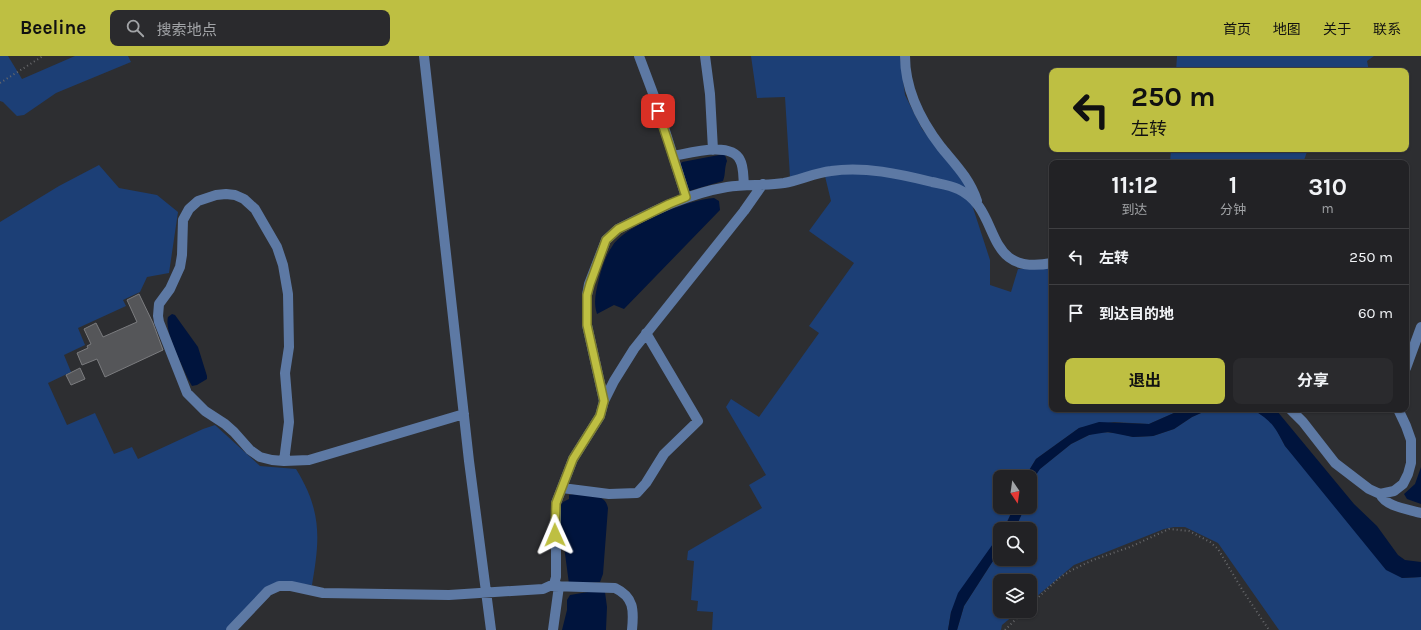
<!DOCTYPE html>
<html lang="zh">
<meta charset="utf-8">
<style>
:root{--surface:#222225;--page:#2a2a2d;--text:#f1f3f6;--muted:#a2a4a7;--line:#3f3f42;--accent:#bebf42}
body{margin:0;font-family:Karla,"Noto Sans SC",sans-serif;background:var(--page);color:var(--text);height:100vh;display:flex;flex-direction:column;font-size:15px;white-space:nowrap}
*{box-sizing:border-box;margin:0}
p{font-size:13px;color:var(--muted)}
.icon{flex:none;width:22px;height:22px;fill:none;stroke:currentColor;stroke-width:2;stroke-linecap:round;stroke-linejoin:round}
.map{position:relative;flex:1;overflow:hidden}
.details{position:absolute;left:1049px;top:104px;width:360px;height:252px;display:flex;flex-direction:column;background:var(--surface);border-radius:8px;box-shadow:0 1px 3px #0004,0 0 0 1px var(--line)}
.details>*{flex:none}
.banner{position:absolute;left:1049px;top:12px;width:360px;height:84px;border-radius:8px;box-shadow:0 1px 3px #0004,0 0 0 1px var(--line);background:#bebf42;color:#111;overflow:hidden}
.needle{width:26px;rotate:167deg}
.controls{position:absolute;left:993px;top:414px;display:grid;gap:8px}
.controls a{display:grid;place-items:center;width:44px;height:44px;border-radius:8px;background:var(--surface);box-shadow:0 1px 3px #0004,0 0 0 1px var(--line);font-size:20px}
.pin{position:absolute;display:grid;place-items:center;width:34px;height:34px;color:#fff;margin:-17px;border-radius:8px;box-shadow:0 2px 6px #0006}
.me{position:absolute;width:44px;margin:-22px;rotate:359deg;stroke-linejoin:round;filter:drop-shadow(0 0 3px #0008)}
.turn{display:flex;align-items:center;gap:14px;height:84px;padding:0 16px;font-size:18px}
.turn .icon{width:52px;height:52px;stroke-width:2.5}
.turn b{display:block;font-size:28px;line-height:34px}
.eta{display:flex;justify-content:space-evenly;align-items:center;height:68px;text-align:center}
.eta b{font-size:24px;font-weight:700;line-height:28px}
.cta{display:flex;gap:8px;margin-top:auto;padding:8px 16px}
.cta a{flex:1;height:46px;border-radius:8px;background:var(--accent);color:#111;font-size:16px;font-weight:700;line-height:46px;text-align:center}
.cta a+a{background:var(--page);color:var(--text)}
ul{padding:0;list-style:none}
li{display:flex;align-items:center;gap:12px;height:56px;padding:0 16px;border-top:1px solid var(--line)}
li div{flex:1}
li b{display:block;font-size:15px}
li em{font-style:normal}
header{display:flex;align-items:center;gap:24px;box-sizing:border-box;height:56px;padding:0 20px;background:var(--accent);color:#111}
header strong{font-size:19px}
nav{display:flex;gap:22px;margin-inline-start:auto;font-size:14px}
.search{width:280px;height:36px;background:var(--page);display:flex;align-items:center;gap:10px;box-sizing:border-box;padding:0 14px;border-radius:8px;color:var(--muted);font-size:15px}
.map>svg:first-child{display:block}
.green{fill:#1c3f76}
.water{fill:#00143d}
.building{fill:#555659;stroke:#7b7c7f}
.lines{fill:none;stroke-linecap:round;stroke-linejoin:round}
.path{stroke:#67686b;stroke-width:2;stroke-dasharray:1 3;stroke-linecap:butt}
.minor{stroke:#5d79a4;stroke-width:10}
.route-casing{stroke:#7c7c2b;stroke-width:10}
.route{stroke:#bebf42;stroke-width:7}
</style>
<header>
<strong>Beeline</strong>
<div class="search"><svg class="icon" aria-label="search" viewBox="0 0 24 24"><circle cx="10" cy="10" r="6"/><path d="M15 15l6 6"/></svg>搜索地点</div>
<nav><a>首页</a><a>地图</a><a>关于</a><a>联系</a></nav>
</header>
<div class="map">
<svg width="1421" height="574" viewBox="0 0 1421 574">
<rect width="100%" height="100%" fill="#2d2e31"/>
<path class="green" d="M 0,0 L 8,0 L 22,23 L 75,0 L 128,0 L 131,6 L 56,37 L 24,59 L 17,60 L 3,46 L 0,45 Z
M 751,0 L 900,0 L 905,39 L 922,73 L 963,121 L 990,204 L 990,229 L 1011,236 L 1018,213 L 1052,211 L 1052,353 L 1183,353 L 1149,368 L 1114,366 L 1079,372 L 1036,403 L 1025,421 L 1000,421 L 1000,451 L 1014,451 L 1004,472 L 1000,473 L 1000,478 L 951,556 L 948,574 L 712,574 L 713,556 L 697,555 L 698,545 L 691,544 L 694,505 L 687,504 L 688,495 L 762,452 L 749,429 L 766,419 L 726,351 L 731,343 L 759,361 L 819,277 L 809,270 L 854,207 L 809,175 L 831,145 L 823,112 L 790,121 L 785,41 L 757,42 Z
M 1177,0 L 1374,0 L 1367,5 L 1369,15 L 1176,15 Z
M 1171,93 L 1308,93 L 1303,107 L 1170,107 Z
M 99,109 L 119,132 L 157,139 L 178,156 L 169,217 L 147,221 L 140,236 L 123,244 L 126,250 L 78,272 L 85,289 L 64,299 L 71,316 L 48,327 L 67,369 L 95,357 L 114,398 L 132,391 L 138,403 L 203,373 L 215,369 L 260,410 L 296,413 C 322,455 320,483 312,529 L 280,527 L 264,533 L 226,574 L 0,574 L 0,166 L 59,130 Z
M 1210,353 L 1252,353 L 1268,363 L 1274,369 L 1285,390 L 1402,522 L 1421,521 L 1421,574 L 1279,574 L 1218,487 L 1185,471 L 1174,471 L 1164,473 L 1074,509 L 1030,546 L 1030,525 L 1000,525 L 1000,555 L 1019,555 L 1002,569 L 1001,574 L 957,574 L 964,550 L 1000,494 L 1000,503 L 1030,503 L 1030,473 L 1015,473 L 1025,451 L 1030,451 L 1030,432 L 1032,425 L 1036,416 L 1071,388 L 1089,379 L 1098,376 L 1118,377 L 1133,381 L 1153,380 L 1174,373 L 1192,361 Z"/>
<path class="water" d="M 719,99 L 725,99 L 727,105 C 724,113 726,117 723,125 L 689,135 L 680,109 L 682,106 Z
M 714,142 L 719,145 L 720,154 L 624,253 L 614,249 L 597,258 C 593,246 596,235 599,223 C 602,211 606,199 613,189 C 627,169 689,143 714,142 Z
M 172,258 L 175,259 L 198,291 L 207,320 L 207,323 L 197,329 L 192,330 L 188,323 C 182,308 164,275 168,261 Z
M 1183,353 L 1210,353 L 1192,361 L 1174,373 L 1153,380 L 1133,381 L 1108,376 L 1089,379 L 1071,388 L 1040,413 L 1032,425 L 1030,432 L 1030,421 L 1025,421 L 1036,403 L 1079,372 L 1099,366 L 1149,368 Z
M 1252,353 L 1275,353 L 1277,355 L 1354,448 L 1377,470 L 1398,499 L 1405,504 L 1421,506 L 1421,521 L 1402,522 L 1386,514 L 1285,390 C 1275,371 1272,365 1252,353 Z
M 1421,411 L 1421,448 L 1407,443 L 1404,438 L 1415,428 Z
M 573,438 C 586,439 605,436 608,452 L 603,518 L 600,526 L 569,528 L 559,452 L 563,446 L 569,443 L 569,439 Z
M 1014,451 L 1025,451 L 1015,473 L 1004,473 Z
M 1000,478 L 1000,494 L 964,550 L 957,574 L 948,574 L 951,556 L 958,537 Z
M 600,534 L 605,536 L 607,551 L 606,574 L 562,574 L 567,554 L 567,544 L 570,539 Z"/>
<path class="building" d="M 139,238 L 153,267 L 163,294 L 105,321 L 97,303 L 82,309 L 77,297 L 88,292 L 87,290 L 91,288 L 84,273 L 96,267 L 103,281 L 137,266 L 127,244 Z
M 80,312 L 85,323 L 71,329 L 66,319 Z"/>
<g class="lines">
<path class="path" d="M 0,27 L 43,0
M 1030,549 L 1059,522 L 1072,514 L 1093,504 L 1130,491 L 1169,473 L 1189,475 L 1210,486 L 1218,493 L 1243,535 L 1269,574
M 1005,574 L 1024,555"/>
<path class="minor" d="M 424,0 L 469,405 L 491,574
M 639,0 L 654,40 L 686,141
M 705,0 L 710,38 L 713,94
M 905,0 C 905,33 921,65 941,91 C 955,108 970,123 977,145
M 673,100 C 690,97 731,85 740,104 C 744,111 743,121 744,129
M 1406,312 L 1421,271
M 604,345 L 614,325 L 634,293 L 744,155 L 763,128
M 1290,353 L 1303,366 L 1335,407 L 1369,433 L 1380,438 L 1394,435 L 1403,428 L 1408,418 L 1411,407 L 1411,384 L 1406,370 L 1398,353
M 284,405 L 289,366 L 285,317 L 289,291 L 288,238 L 283,209 L 277,191 L 255,153 L 244,143 L 235,139 L 226,138 L 216,139 L 198,145 L 189,153 L 183,164 L 182,199 L 180,211 L 170,233 L 159,248 L 158,260 L 159,266 L 187,337 L 205,355 L 225,368 L 234,376 L 250,394 L 260,401 L 272,404 L 284,405 L 309,404 L 464,358
M 562,432 L 609,438 L 637,437 L 646,427 L 664,398 L 698,365 L 646,277
M 1380,438 C 1386,451 1408,453 1421,457
M 551,530 L 615,532 C 634,541 634,554 632,574
M 231,574 L 268,535 L 279,530 L 291,530 L 323,537 L 449,539 L 543,533 L 554,528 L 556,521 L 556,447 L 573,403 L 600,360 L 604,345 L 587,269 L 587,239 L 589,228 L 606,184 L 618,173 C 654,155 686,138 727,131 C 746,128 765,130 784,127 C 800,124 815,117 831,115 C 864,110 900,118 932,126 C 941,128 950,129 958,133 C 1004,154 980,221 1052,207
M 553,574 L 559,530"/>
</g>
<g class="lines">
<g class="route-casing">
<path id="route" d="M 555,479 L 556,447 L 573,403 L 600,360 L 604,345 L 587,269 L 587,239 L 590,228 L 606,184 L 618,173 L 669,148 L 686,141 L 658,55"/>
</g>
<use href="#route" class="route"/>
</g>
</svg>
<div class="controls">
<a><svg class="needle" viewBox="-14 -14 28 28"><path d="M0-13l5 13h-10z" fill="#e53935"/><path d="M0 13l5-13h-10z" fill="#a2a4a7"/></svg></a>
<a><svg class="icon" aria-label="search" viewBox="0 0 24 24"><circle cx="10" cy="10" r="6"/><path d="M15 15l6 6"/></svg></a>
<a><svg class="icon" aria-label="layers" viewBox="0 0 24 24"><path d="M12 4l9 5-9 5-9-5zM3 14l9 5 9-5"/></svg></a>
</div>
<div class="pin" style="left:658px;top:55px;background:#d93025"><svg class="icon" aria-label="arrive" viewBox="0 0 24 24"><path d="M6 21V4h12l-3 4 3 4H6"/></svg></div>
<svg class="me" style="left:555px;top:479px" viewBox="-20 -20 40 40"><path d="M0-17L14 15 0 8-14 15z" fill="#bebf42" stroke="#fff" stroke-width="4"/></svg>
<div class="banner">
<div class="turn"><svg class="icon" aria-label="left" viewBox="0 0 24 24"><path d="M17 20v-9H6M10 6l-5 5 5 5"/></svg><div><b>250 m</b>左转</div></div>
</div>
<section class="details">
<div class="eta">
<div><b>11:12</b><p>到达</p></div>
<div><b>1</b><p>分钟</p></div>
<div><b>310</b><p>m</p></div>
</div>
<ul>
<li><svg class="icon" aria-label="left" viewBox="0 0 24 24"><path d="M17 20v-9H6M10 6l-5 5 5 5"/></svg><div><b>左转</b></div><em>250 m</em></li>
<li><svg class="icon" aria-label="arrive" viewBox="0 0 24 24"><path d="M6 21V4h12l-3 4 3 4H6"/></svg><div><b>到达目的地</b></div><em>60 m</em></li>
</ul>
<div class="cta"><a>退出</a><a>分享</a></div>
</section>
</div>
